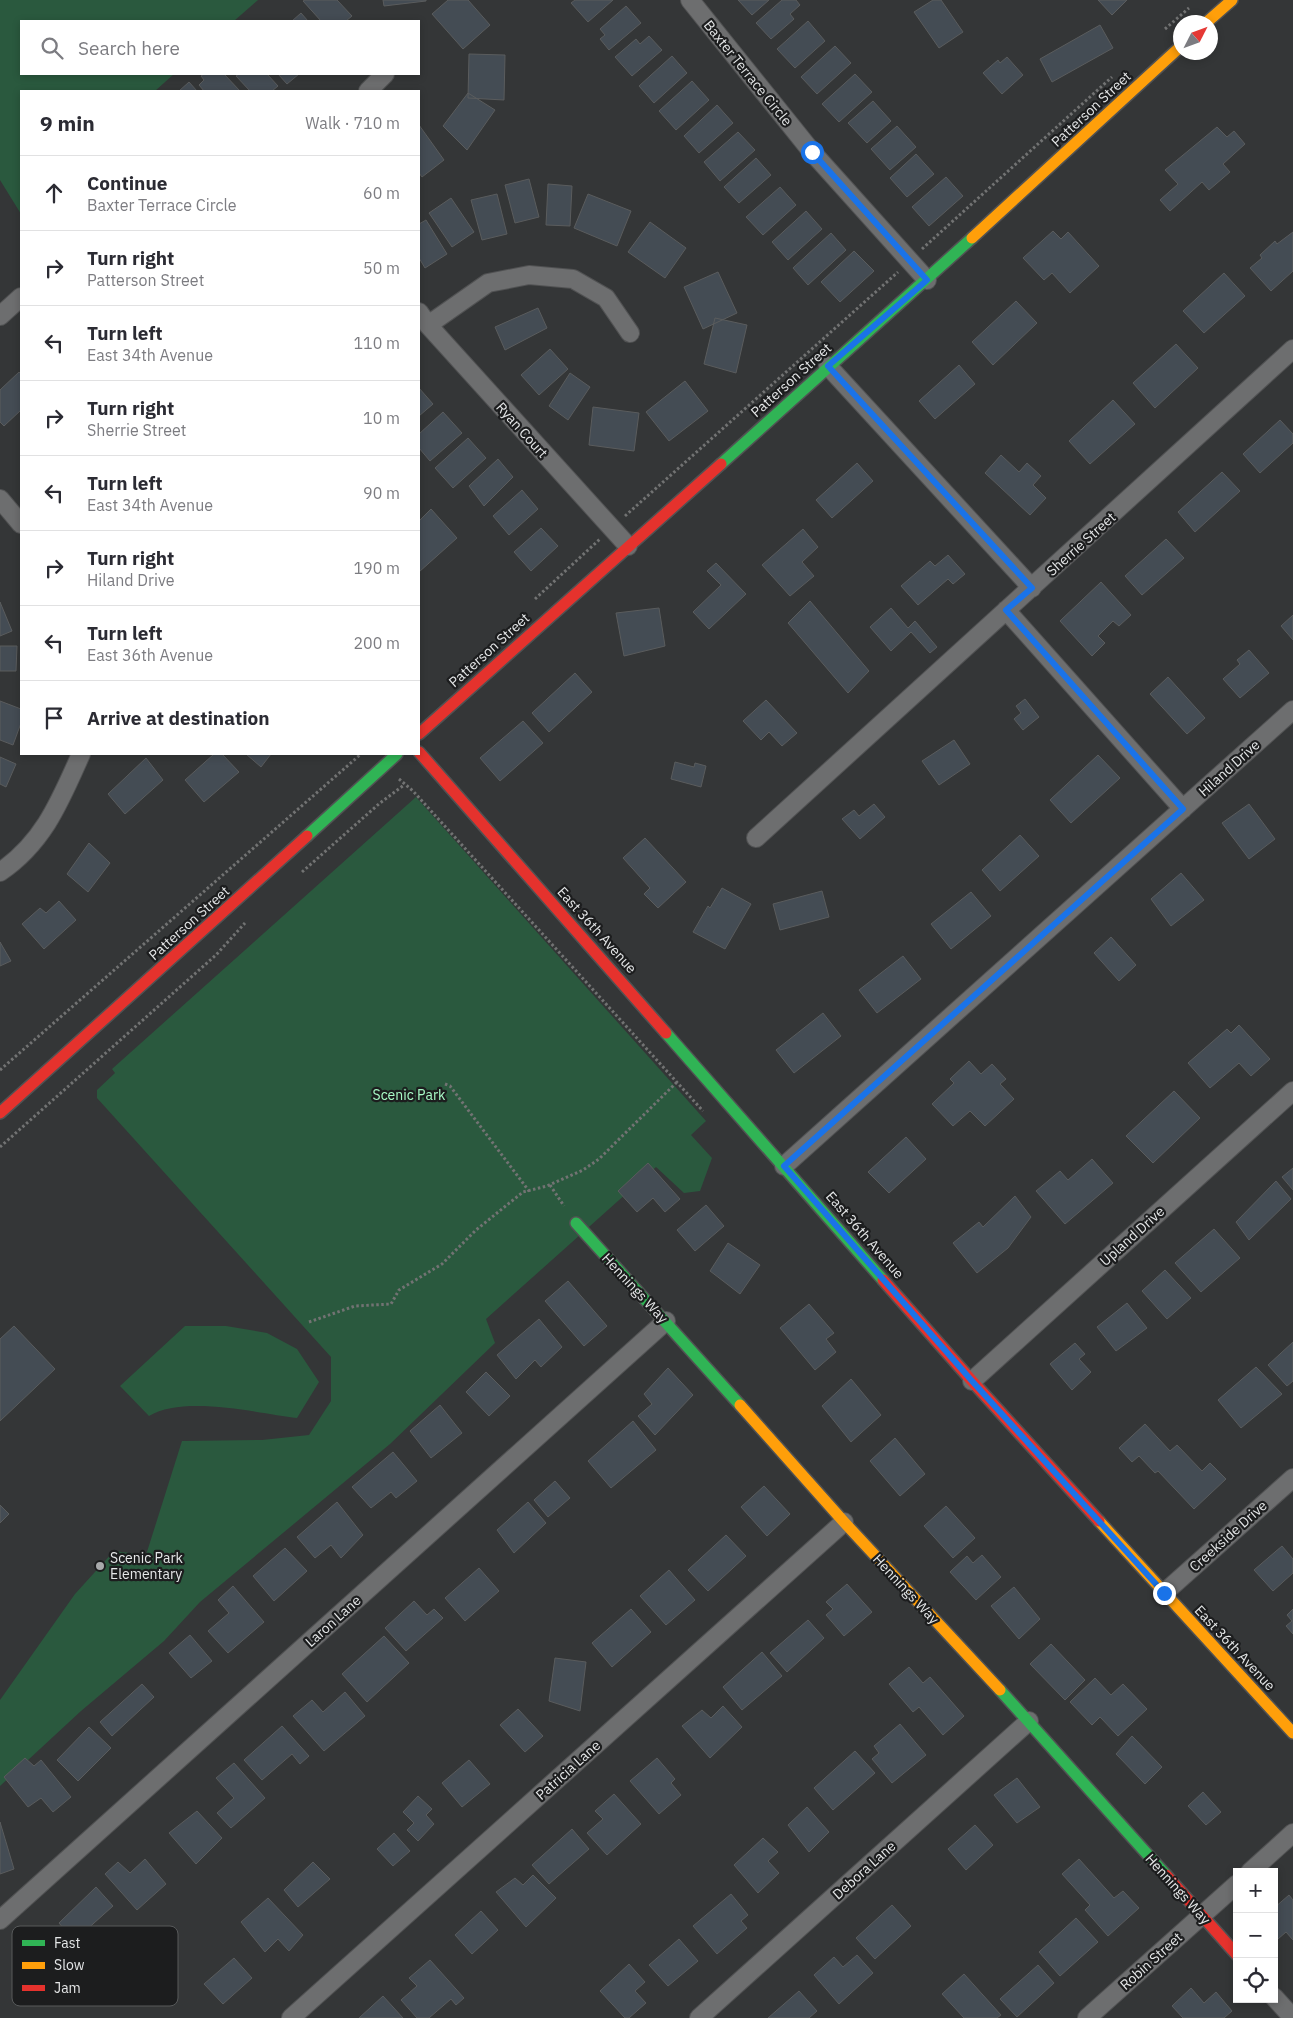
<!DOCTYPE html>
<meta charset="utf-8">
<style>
body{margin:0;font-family:"IBM Plex Sans",sans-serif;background:#f7f7f7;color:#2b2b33}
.controls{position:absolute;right:15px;bottom:15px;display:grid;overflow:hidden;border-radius:0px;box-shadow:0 2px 8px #0003}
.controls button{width:45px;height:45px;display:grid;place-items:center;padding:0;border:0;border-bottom:1px solid #e1e1e2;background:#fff;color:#2b2b33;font:25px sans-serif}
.compass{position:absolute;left:1173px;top:15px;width:45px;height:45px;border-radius:50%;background:#fff;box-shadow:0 2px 8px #0003;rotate:48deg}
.stop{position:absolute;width:15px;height:15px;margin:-11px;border:4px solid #1a73e8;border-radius:50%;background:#fff}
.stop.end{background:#1a73e8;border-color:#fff;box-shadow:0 1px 5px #0008}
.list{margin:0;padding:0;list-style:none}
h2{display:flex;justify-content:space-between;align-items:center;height:65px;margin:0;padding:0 20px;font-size:21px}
h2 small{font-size:16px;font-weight:400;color:#7c7c81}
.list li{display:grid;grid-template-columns:32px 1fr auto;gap:15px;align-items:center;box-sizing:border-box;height:75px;padding:0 20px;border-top:1px solid #e1e1e2}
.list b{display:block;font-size:19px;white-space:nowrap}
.list p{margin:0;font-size:16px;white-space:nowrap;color:#7c7c81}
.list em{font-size:16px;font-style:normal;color:#7c7c81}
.icon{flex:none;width:28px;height:28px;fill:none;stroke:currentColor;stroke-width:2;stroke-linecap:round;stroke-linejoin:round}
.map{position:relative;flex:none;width:1293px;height:2018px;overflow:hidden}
.search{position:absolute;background:#fff;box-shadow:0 2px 8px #0003;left:20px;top:20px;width:400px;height:55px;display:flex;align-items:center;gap:12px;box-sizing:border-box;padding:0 18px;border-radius:0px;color:#7c7c81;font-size:19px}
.panel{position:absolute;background:#fff;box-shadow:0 2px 8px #0003;left:20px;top:90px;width:400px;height:665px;border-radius:0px}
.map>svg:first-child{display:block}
</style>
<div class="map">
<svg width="1293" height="2018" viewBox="0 0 1293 2018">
<rect width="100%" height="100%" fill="#343637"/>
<!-- green -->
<path fill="#2a593e" d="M0,0H258L234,21H21V74H174L155,91H21V214L0,180Z
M416,797L706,1121L691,1135L712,1158L700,1191L684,1193L656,1167L486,1319L495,1343L390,1444L200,1602L164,1641L81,1711L0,1786V1700L75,1594L114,1551L146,1555L182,1441L262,1440L309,1435L331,1401V1357L97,1098V1090L115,1073L112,1069Z
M185,1326H226L267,1333L297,1349L319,1382L297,1418C257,1413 184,1395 149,1416L120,1386Z"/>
<!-- building -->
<path fill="#444c54" stroke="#5a5c5d" d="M305,0H337L352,16L346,21H321L303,1Z
M383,0H426V1L384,6Z
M448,0H468L490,25L463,49L432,14Z
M575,0H613L588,22L571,3Z
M738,0H769L752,15Z
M782,0H796L800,5L790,14L794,19L771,39L756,23Z
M933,0H941L963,32L939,48L914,12Z
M1098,0H1127L1112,15Z
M626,6L641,23L609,50L600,39L605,35L600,29Z
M301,13L308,21H292Z
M808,21L825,41L795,68L777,49Z
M1100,25L1113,48L1052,82L1040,59Z
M649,36L662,50L632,76L615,57L636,39L640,44Z
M835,46L851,63L817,94L801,77Z
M469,54L505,55L504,100L468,98Z
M672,56L687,73L654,103L639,86Z
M1007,57L1023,75L1002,94L983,73L998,60L1000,63Z
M204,74H224L240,91H204L199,85L204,80L201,76Z
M239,74H267L278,86L272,91H250L236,76Z
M278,74H299L287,84Z
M855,74L872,92L839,122L822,104Z
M692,81L709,100L676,130L659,111Z
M189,82L197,91H179Z
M468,93L495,110L467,150L443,126Z
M873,101L891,121L867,143L848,123Z
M717,105L733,123L699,153L684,136Z
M419,125L444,160L422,177L419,173Z
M897,126L916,147L890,170L871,149Z
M1217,127L1227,137L1234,131L1245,144L1223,164L1230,172L1209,190L1202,182L1170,211L1160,200L1178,184L1165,170Z
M738,132L755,150L720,181L704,162Z
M916,154L934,174L907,197L890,178Z
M756,158L771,175L739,203L724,187Z
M946,177L963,196L929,226L912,207Z
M529,179L539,217L515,223L505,185Z
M548,184L572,186L570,226L546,225Z
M780,187L796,205L763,235L746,217Z
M497,194L507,234L482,240L471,200Z
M588,194L631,211L617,246L574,228Z
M451,198L474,232L452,247L429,213Z
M806,211L822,229L788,260L772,242Z
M426,220L447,254L425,268L419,258V224Z
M650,222L686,248L665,278L628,252Z
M1053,231L1061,239L1068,232L1099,266L1070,293L1052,273L1044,280L1023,258Z
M1293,232V271L1271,291L1250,268L1262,258L1260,255L1275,241L1277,244Z
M831,233L846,250L808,285L793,268Z
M854,251L874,271L840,302L821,282Z
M718,272L737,313L703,329L684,287Z
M1224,273L1245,296L1204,333L1183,311Z
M1016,301L1037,323L993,365L972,342Z
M538,308L547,328L505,350L495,327Z
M715,318L747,325L736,373L704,364Z
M1176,344L1198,368L1155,408L1133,383Z
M550,349L568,369L539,395L521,375Z
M959,365L975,384L935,419L919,401Z
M19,372L21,374V410L4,426L0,422V390Z
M570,373L590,387L568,420L549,406Z
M685,381L708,411L669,441L646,412Z
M419,388L433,404L419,416Z
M1113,400L1135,424L1090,464L1069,441Z
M593,407L639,413L634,451L589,445Z
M443,412L462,433L430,461L419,448V434Z
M1280,420L1293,434V443L1260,473L1243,454Z
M468,438L486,458L453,488L435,468Z
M1001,455L1019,472L1027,463L1041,476L1033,485L1046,498L1030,515L985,473Z
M498,459L513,477L484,506L469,486Z
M857,463L873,481L832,518L816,500Z
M1222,472L1240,491L1195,532L1178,512Z
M522,490L538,509L509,535L493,516Z
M431,509L457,538L419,572V521Z
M541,528L558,546L531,571L514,552Z
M803,529L818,547L802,562L814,576L790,596L762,565Z
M1166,539L1184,558L1142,595L1125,576Z
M948,555L965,574L953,584L948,579L918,605L901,586L930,561L935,566Z
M716,563L746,594L709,629L693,612L721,585L707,571Z
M1101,582L1131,615L1119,626L1113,621L1098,636L1105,643L1092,656L1060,621Z
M810,601L869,671L848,693L788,623Z
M0,602L12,631L0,636Z
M659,608L665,646L624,656L616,613Z
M891,608L908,628L915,621L937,647L930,653L911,632L891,651L870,627Z
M1293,615V640L1281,626Z
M0,646H17L16,671H0Z
M1249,650L1269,673L1240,698L1223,679L1240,664L1237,660Z
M575,673L592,692L549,732L532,713Z
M1168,677L1205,718L1187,734L1150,694Z
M1025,699L1039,717L1023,730L1014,719L1021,713L1016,706Z
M766,700L797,733L782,746L769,732L761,740L743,721Z
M0,701L21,709V723L13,745L0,740Z
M523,721L543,743L500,781L480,758Z
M954,740L970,764L939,785L922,761Z
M214,754H222L239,772L204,802L185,780Z
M246,754H271L261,767Z
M1098,755L1120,778L1071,823L1050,800Z
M0,757L16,764L6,787L0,784Z
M146,758L163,780L125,814L108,794Z
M675,762L694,767L695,763L706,766L701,787L671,779Z
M874,804L885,817L860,839L842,819L854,810L859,816Z
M1249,804L1275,839L1249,859L1222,823Z
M1020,835L1039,856L1000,891L982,870Z
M645,838L686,882L658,908L644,894L650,888L623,858Z
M89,843L110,863L88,892L67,874Z
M1181,873L1204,900L1171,926L1151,899Z
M722,888L751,904L725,949L693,932L708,906L710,908Z
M822,891L829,917L780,930L773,904Z
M971,892L991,916L951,949L931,924Z
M59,901L76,920L44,949L22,924L40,908L46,913Z
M1111,937L1136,965L1119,981L1094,953Z
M0,942L11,961L0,966Z
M903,956L921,979L877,1013L859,990Z
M823,1013L841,1036L794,1073L776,1050Z
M1239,1025L1270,1059L1251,1076L1239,1063L1210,1088L1188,1063L1227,1029L1231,1033Z
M969,1061L981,1074L992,1064L1006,1079L1000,1084L1014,1099L985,1126L970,1111L953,1126L932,1104L954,1083L950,1079Z
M1174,1091L1200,1118L1153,1163L1126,1136Z
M906,1137L926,1159L889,1193L868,1172Z
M1092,1159L1113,1183L1065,1224L1036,1191L1060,1171L1068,1180Z
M648,1163L680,1199L665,1212L653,1198L637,1212L618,1191Z
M1293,1168V1190L1282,1177Z
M1276,1181L1291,1199L1249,1240L1236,1222Z
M1015,1196L1031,1217L1008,1248L977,1273L953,1243L979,1222L983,1227Z
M706,1205L724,1226L695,1251L677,1230Z
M1214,1229L1240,1258L1201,1292L1175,1263Z
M728,1243L760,1265L740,1294L710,1271Z
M1165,1270L1191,1298L1167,1319L1142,1291Z
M568,1281L607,1326L584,1346L545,1301Z
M1127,1303L1147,1328L1116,1351L1097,1327Z
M809,1304L834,1333L826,1339L836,1352L815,1370L780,1328Z
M539,1319L562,1347L541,1367L535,1360L516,1379L497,1355Z
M14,1326L55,1369L0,1421V1339Z
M1293,1342V1381L1287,1386L1268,1365Z
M1075,1343L1085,1354L1079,1359L1091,1372L1072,1390L1050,1364Z
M1256,1367L1282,1394L1241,1428L1218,1400Z
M668,1368L693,1395L655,1435L638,1416L652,1404L644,1394Z
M486,1372L510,1396L489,1416L466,1392Z
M851,1379L881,1415L851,1442L822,1406Z
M440,1405L462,1433L431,1458L410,1431Z
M633,1421L656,1450L611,1488L588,1461Z
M1145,1424L1170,1451L1177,1445L1202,1471L1210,1463L1226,1479L1194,1509L1158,1471L1155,1473L1139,1456L1132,1462L1119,1448Z
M895,1438L925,1474L900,1496L870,1461Z
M393,1452L417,1481L396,1498L391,1492L371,1508L352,1487Z
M555,1481L570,1498L548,1517L534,1500Z
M764,1486L790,1514L767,1536L741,1507Z
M337,1502L363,1535L341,1558L331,1545L315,1558L297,1537Z
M528,1502L546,1523L514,1553L497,1530Z
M0,1505L9,1514L0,1523Z
M946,1506L975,1538L953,1558L924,1526Z
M726,1535L746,1556L708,1591L688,1570Z
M1282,1546L1293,1559V1573L1273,1591L1254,1570Z
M285,1548L307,1571L274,1601L253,1576Z
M982,1555L1001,1577L976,1600L950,1572L967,1556L973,1563Z
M479,1568L499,1591L465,1621L445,1598Z
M669,1570L695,1600L666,1625L640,1596Z
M847,1584L872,1612L844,1636L826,1615L833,1609L826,1602Z
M233,1586L264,1622L228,1653L208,1631L229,1613L218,1600Z
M1014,1587L1040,1619L1019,1639L991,1606Z
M414,1601L427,1615L434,1609L443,1618L406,1651L385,1628Z
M631,1609L651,1632L612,1667L592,1643Z
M1293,1609V1634L1286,1626L1292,1621L1287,1615Z
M808,1620L824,1638L787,1672L770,1653Z
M190,1635L212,1661L191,1678L169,1653Z
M384,1636L409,1663L367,1702L342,1674Z
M1051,1644L1085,1680L1065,1700L1030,1664Z
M762,1652L782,1676L742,1710L723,1687Z
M555,1658L586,1662L580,1711L549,1701Z
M909,1667L923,1683L930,1677L964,1716L943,1735L919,1707L913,1712L889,1684Z
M1095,1678L1111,1695L1123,1684L1147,1709L1118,1736L1100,1717L1092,1725L1070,1702Z
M142,1684L154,1697L112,1736L100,1722Z
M345,1692L365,1716L324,1751L293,1716L312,1700L323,1712Z
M723,1706L742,1727L710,1758L682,1726L702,1710L711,1718Z
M518,1709L543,1736L525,1752L500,1725Z
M900,1724L926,1755L892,1783L872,1759L879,1753L874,1746Z
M282,1726L309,1756L300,1764L292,1754L262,1780L244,1760Z
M89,1727L111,1748L78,1781L57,1760Z
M1132,1736L1162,1767L1145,1784L1116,1754Z
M855,1751L875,1773L833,1810L814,1788Z
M25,1758L34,1766L41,1760L71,1797L53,1812L41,1798L28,1807L4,1777Z
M657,1758L675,1779L671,1783L681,1795L659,1814L630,1781Z
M469,1760L490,1784L462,1807L442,1783Z
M234,1763L265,1798L231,1828L217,1813L234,1798L216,1778Z
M1017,1778L1040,1807L1017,1823L994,1795Z
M1203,1792L1221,1812L1206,1825L1188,1806Z
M614,1794L641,1824L607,1855L587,1833L603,1819L595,1811Z
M418,1796L432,1809L426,1815L434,1824L418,1841L407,1830L414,1823L403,1812Z
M807,1807L829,1832L809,1852L788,1825Z
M197,1811L222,1838L196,1864L169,1833Z
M0,1822L14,1869L0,1874Z
M975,1825L993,1845L966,1870L948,1849Z
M572,1829L589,1849L549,1884L532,1865Z
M394,1833L410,1851L393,1866L377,1849Z
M763,1838L778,1852L768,1861L779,1873L758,1893L734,1865Z
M145,1859L166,1884L137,1910L105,1874L118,1862L130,1873Z
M1079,1859L1114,1898L1123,1891L1139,1908L1108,1936L1085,1910L1090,1905L1062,1874Z
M313,1862L330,1879L298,1907L284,1890Z
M533,1875L556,1898L526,1927L496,1892L515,1878L523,1885Z
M96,1887L113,1906L74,1941L59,1923Z
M731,1894L748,1915L741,1921L747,1928L717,1954L693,1926Z
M1289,1895L1293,1900V1940L1286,1932L1278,1939L1274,1934V1908Z
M268,1898L303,1935L289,1951L278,1939L265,1952L241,1922Z
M892,1905L911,1926L875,1959L856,1938Z
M481,1911L498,1930L472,1954L455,1935Z
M1076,1918L1098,1942L1060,1976L1039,1952Z
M679,1939L698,1961L668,1986L649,1965Z
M857,1955L873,1973L839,2004L814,1975L834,1957L843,1967Z
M234,1958L252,1978L223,2004L204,1984Z
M430,1960L464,1998L456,2005L451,1999L429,2018H417L401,2000L417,1986L409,1978Z
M629,1964L645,1982L635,1991L646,2003L629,2018H625L600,1991Z
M1038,1965L1054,1983L1017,2017L1000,1999Z
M964,1974L1001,2015L997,2018H964L942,1994Z
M1191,1988L1204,2003L1216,1992L1232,2011L1224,2018H1183L1172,2006Z
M799,1991L817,2011L809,2018H768Z
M383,1996L403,2018H359Z"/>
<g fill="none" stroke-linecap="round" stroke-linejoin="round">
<!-- street casing -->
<g stroke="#515253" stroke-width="20">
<path id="street" d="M690,0L812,152L927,280
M368,91L385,74
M419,312L428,325L628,546
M0,316L21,297
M428,325L488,283L529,275L573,279L606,298L630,333
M828,366L1032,588
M0,499L21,524
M1006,610L1183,809
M756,838L1293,349
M0,872C44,842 60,801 81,754
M784,1166L1293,710
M972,1381L1293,1091
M1164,1593L1293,1478
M1250,1872L1293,1833
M0,1920L666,1321
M1274,1997L1293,2018
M291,2018L844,1522
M699,2018L1029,1721
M1087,2018L1237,1884"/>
</g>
<!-- fast casing -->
<g stroke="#515253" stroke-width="14">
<path id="fast" d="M721,464L972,238
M307,836L397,754
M666,1033L883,1280
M576,1223L740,1405
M1000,1690L1166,1875"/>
</g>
<!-- slow casing -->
<g stroke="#515253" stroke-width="14">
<path id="slow" d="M1207,22L1232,0
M972,238L1180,47
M740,1405L844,1522L1000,1690
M1099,1521L1293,1733"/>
</g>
<!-- jam casing -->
<g stroke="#515253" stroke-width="14">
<path id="jam" d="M419,734L721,464
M419,752L666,1033
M0,1113L307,836
M883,1280L972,1381L1099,1521
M1166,1875L1237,1955"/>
</g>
<!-- path -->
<path stroke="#727373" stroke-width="3" stroke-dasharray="2.5 2.5" stroke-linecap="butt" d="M1165,29L1189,8
M922,249L1112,77
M625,516L898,272
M535,599L600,539
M399,779L413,791L703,1111
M302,872L380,803L404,785
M0,1070L361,754
M445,1084L450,1086L529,1191
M0,1147L216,955L245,923
M550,1185L564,1206
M309,1322L355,1306L391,1304L399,1290L442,1264L476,1230L523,1192L547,1186L583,1170L599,1159L677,1082"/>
<!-- street -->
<use href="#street" stroke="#6d6e6f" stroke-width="18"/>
<!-- fast -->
<use href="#fast" stroke="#30b455" stroke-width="11"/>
<!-- slow -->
<use href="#slow" stroke="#ff9f0a" stroke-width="11"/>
<!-- jam -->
<use href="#jam" stroke="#e5322d" stroke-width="11"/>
</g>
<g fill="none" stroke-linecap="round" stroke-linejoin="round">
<!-- route -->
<path stroke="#1a73e8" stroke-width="6" d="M812,152L927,280L828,366L1032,588L1006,610L1183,809L784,1166L972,1381L1164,1593"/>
</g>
<!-- markers -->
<circle fill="#a7a9aa" stroke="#1c1d1e" stroke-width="2" cx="100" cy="1566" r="5"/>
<g text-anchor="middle" stroke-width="4.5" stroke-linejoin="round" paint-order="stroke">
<!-- street labels -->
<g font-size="14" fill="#e5e7e8" stroke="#1c1d1e">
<text transform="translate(748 73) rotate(51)" y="5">Baxter Terrace Circle</text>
<text transform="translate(1091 109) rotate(-43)" y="5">Patterson Street</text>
<text transform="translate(791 380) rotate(-42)" y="5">Patterson Street</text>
<text transform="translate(522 430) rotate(48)" y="5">Ryan Court</text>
<text transform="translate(1081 544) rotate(-42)" y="5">Sherrie Street</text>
<text transform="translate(489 650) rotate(-42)" y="5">Patterson Street</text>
<text transform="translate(1229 768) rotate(-42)" y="5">Hiland Drive</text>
<text transform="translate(189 923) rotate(-42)" y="5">Patterson Street</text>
<text transform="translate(597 930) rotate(48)" y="5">East 36th Avenue</text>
<text transform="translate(865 1235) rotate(49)" y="5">East 36th Avenue</text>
<text transform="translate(1132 1236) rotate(-42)" y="5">Upland Drive</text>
<text transform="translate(635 1288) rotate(47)" y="5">Hennings Way</text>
<text transform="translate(1228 1536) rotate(-42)" y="5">Creekside Drive</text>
<text transform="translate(906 1589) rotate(47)" y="5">Hennings Way</text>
<text transform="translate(333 1621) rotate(-42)" y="5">Laron Lane</text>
<text transform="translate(1235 1648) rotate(47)" y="5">East 36th Avenue</text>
<text transform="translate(568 1770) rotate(-42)" y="5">Patricia Lane</text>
<text transform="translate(864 1870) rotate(-42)" y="5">Debora Lane</text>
<text transform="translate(1178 1889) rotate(48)" y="5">Hennings Way</text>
<text transform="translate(1151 1961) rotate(-42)" y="5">Robin Street</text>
</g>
<!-- park labels -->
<g font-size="14" fill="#a8fac6" stroke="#1c1d1e">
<text x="409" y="1100">Scenic Park</text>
</g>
<!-- poi labels -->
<g font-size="14" fill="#e5e7e8" stroke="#1c1d1e" text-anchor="start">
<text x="110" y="1563">Scenic Park<tspan x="110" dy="16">Elementary</tspan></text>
</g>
</g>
<!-- legend -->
<rect x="12" y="1926" width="166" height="80" rx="8" fill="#1c1d1e" stroke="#585a5b" stroke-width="1"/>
<rect x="22" y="1940" width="23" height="6" fill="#30b455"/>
<rect x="22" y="1962" width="23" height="7" fill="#ff9f0a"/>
<rect x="22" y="1985" width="23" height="6" fill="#e5322d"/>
<g font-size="14" fill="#e5e7e8">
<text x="54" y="1948">Fast</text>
<text x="54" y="1970">Slow</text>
<text x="54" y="1993">Jam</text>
</g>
</svg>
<div class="controls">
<button>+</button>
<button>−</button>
<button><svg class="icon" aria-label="locate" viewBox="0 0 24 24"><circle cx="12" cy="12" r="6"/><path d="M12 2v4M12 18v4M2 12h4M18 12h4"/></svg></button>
</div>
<svg class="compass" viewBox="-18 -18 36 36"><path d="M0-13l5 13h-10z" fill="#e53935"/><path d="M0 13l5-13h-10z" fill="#7c7c81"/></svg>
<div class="stop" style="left:812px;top:152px"></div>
<div class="stop end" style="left:1164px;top:1593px"></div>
<div class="search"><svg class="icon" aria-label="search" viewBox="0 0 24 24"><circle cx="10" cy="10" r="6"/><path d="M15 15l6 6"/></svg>Search here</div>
<section class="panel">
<h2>9 min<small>Walk · 710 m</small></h2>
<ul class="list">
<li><svg class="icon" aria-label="ahead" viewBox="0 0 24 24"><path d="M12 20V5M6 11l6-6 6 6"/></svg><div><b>Continue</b><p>Baxter Terrace Circle</p></div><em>60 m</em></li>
<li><svg class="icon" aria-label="right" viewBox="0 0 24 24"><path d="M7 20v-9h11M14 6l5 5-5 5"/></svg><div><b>Turn right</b><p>Patterson Street</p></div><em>50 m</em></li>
<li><svg class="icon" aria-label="left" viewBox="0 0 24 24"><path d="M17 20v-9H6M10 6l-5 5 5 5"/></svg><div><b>Turn left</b><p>East 34th Avenue</p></div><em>110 m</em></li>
<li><svg class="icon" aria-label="right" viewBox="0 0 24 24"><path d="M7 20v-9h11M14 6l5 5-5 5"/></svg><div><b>Turn right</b><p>Sherrie Street</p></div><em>10 m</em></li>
<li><svg class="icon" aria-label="left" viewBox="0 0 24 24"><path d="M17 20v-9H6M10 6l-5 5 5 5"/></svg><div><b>Turn left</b><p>East 34th Avenue</p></div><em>90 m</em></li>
<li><svg class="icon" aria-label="right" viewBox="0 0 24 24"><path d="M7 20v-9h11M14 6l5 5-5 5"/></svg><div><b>Turn right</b><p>Hiland Drive</p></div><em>190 m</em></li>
<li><svg class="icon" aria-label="left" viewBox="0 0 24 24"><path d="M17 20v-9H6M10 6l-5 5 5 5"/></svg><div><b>Turn left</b><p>East 36th Avenue</p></div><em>200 m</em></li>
<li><svg class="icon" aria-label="arrive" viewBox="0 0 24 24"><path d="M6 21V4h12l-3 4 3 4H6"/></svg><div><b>Arrive at destination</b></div></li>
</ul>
</section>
</div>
